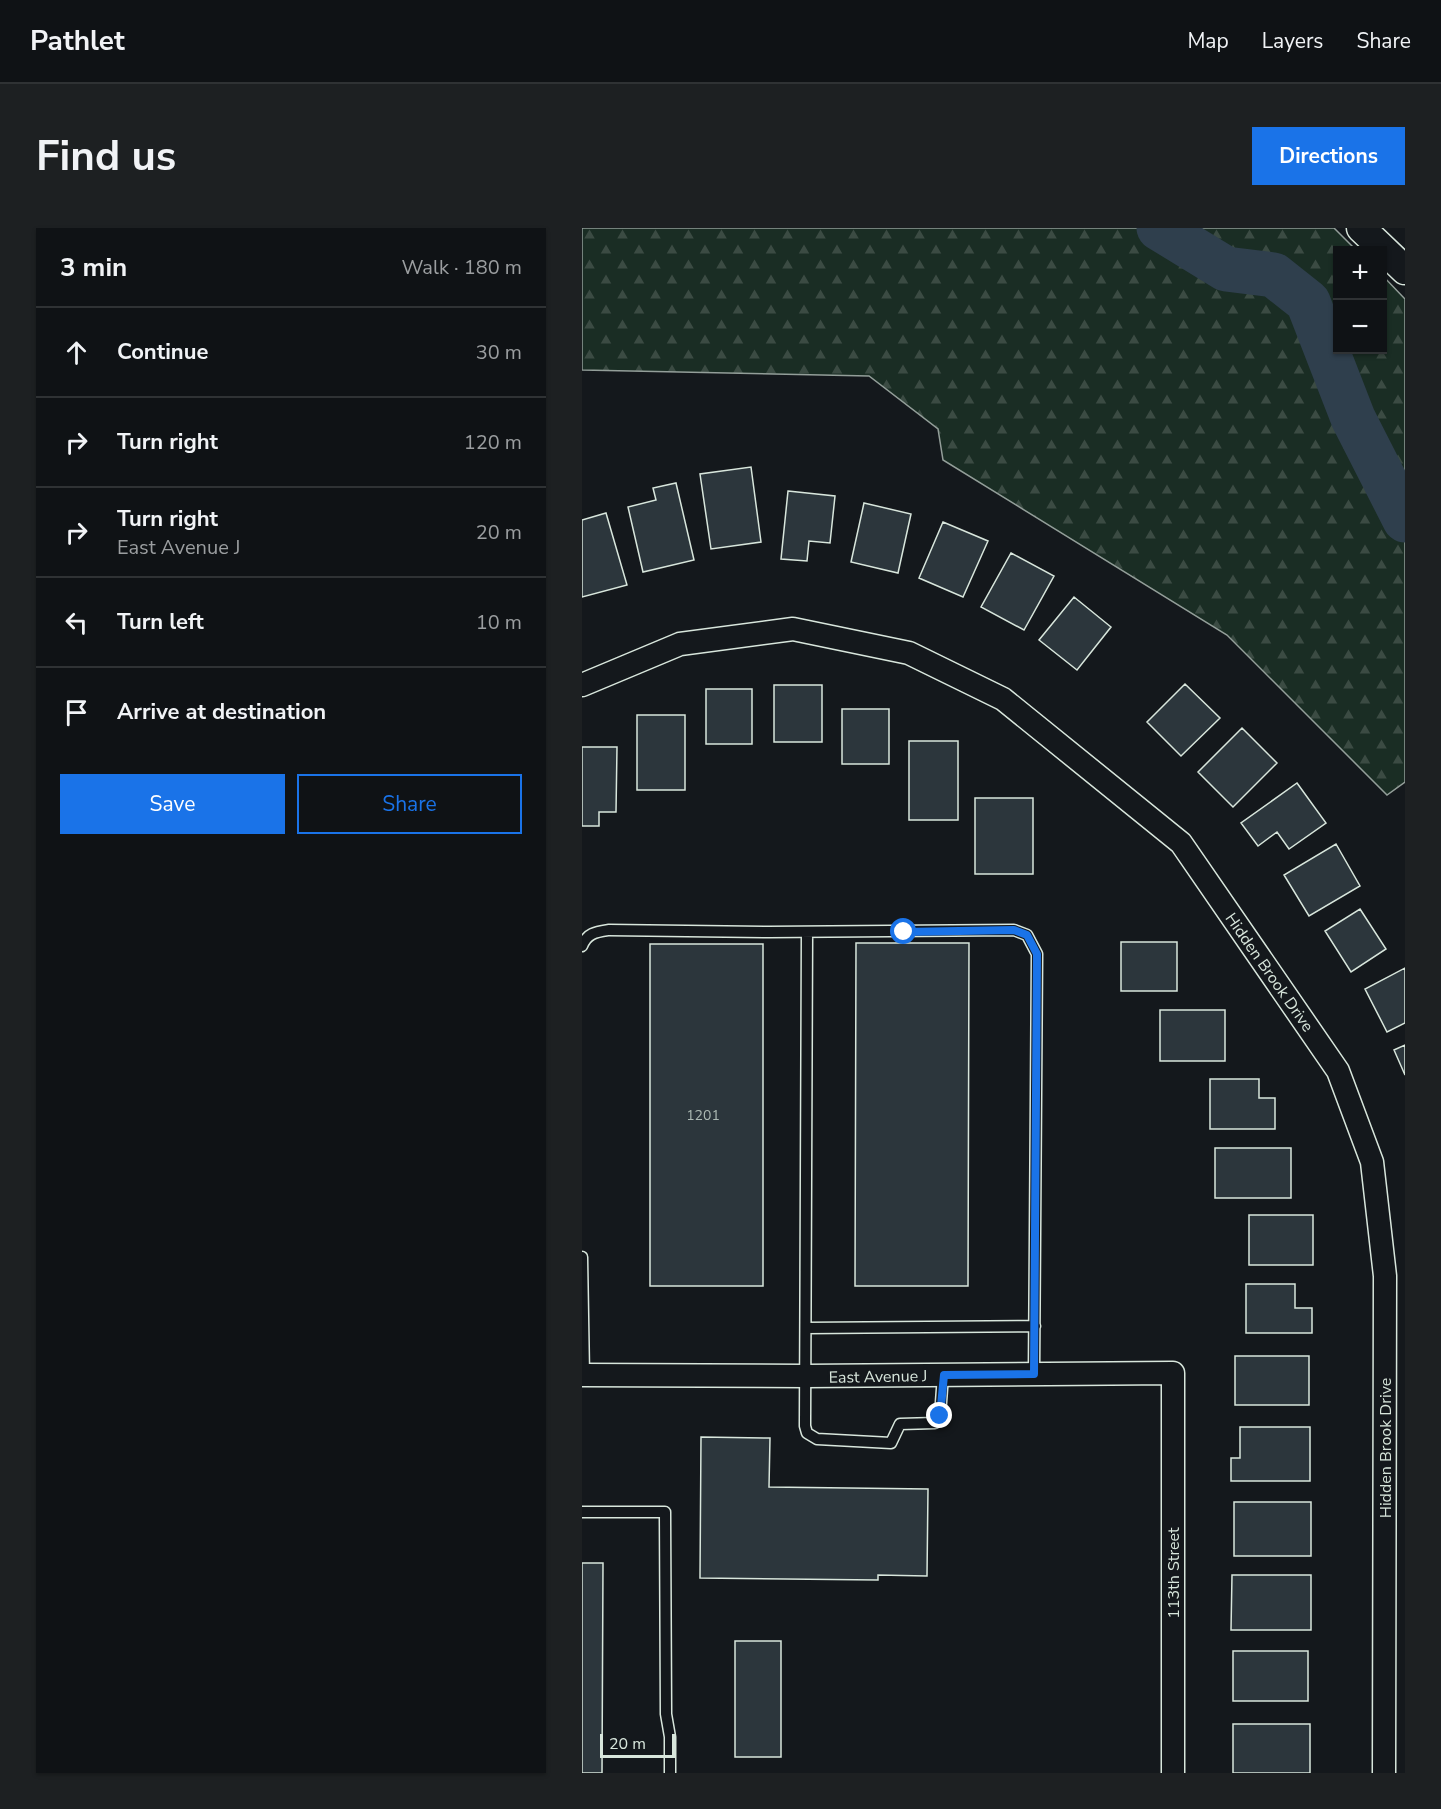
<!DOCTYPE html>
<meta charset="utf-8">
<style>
body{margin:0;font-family:"Nunito Sans",sans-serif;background:#1d2022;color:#f1f3f6}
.controls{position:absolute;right:18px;top:18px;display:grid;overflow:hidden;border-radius:0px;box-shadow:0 2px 4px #0004}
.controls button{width:54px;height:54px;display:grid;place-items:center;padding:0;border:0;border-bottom:2px solid #2f3234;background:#0f1215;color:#f1f3f6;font:30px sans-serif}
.scale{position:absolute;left:18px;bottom:15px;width:75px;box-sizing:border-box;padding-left:6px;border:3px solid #d8e6dc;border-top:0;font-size:16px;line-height:21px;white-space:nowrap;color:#d8e6dc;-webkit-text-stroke:4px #14181c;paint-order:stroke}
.stop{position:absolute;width:18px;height:18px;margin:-14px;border:4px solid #1a73e8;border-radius:50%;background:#fff}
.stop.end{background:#1a73e8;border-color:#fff;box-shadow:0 2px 6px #0008}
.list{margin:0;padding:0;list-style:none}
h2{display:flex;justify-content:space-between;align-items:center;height:78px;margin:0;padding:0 24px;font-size:26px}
h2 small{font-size:20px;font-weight:400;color:#9b9ea0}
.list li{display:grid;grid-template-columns:39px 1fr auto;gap:18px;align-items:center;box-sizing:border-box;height:90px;padding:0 24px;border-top:2px solid #2f3234}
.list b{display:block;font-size:22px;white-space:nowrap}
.list p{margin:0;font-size:20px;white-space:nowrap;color:#9b9ea0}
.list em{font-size:20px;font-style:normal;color:#9b9ea0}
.actions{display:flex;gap:12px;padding:18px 24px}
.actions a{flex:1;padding:14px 0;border:2px solid #1a73e8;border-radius:0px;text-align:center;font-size:21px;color:#1a73e8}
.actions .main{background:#1a73e8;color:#fff}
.icon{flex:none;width:33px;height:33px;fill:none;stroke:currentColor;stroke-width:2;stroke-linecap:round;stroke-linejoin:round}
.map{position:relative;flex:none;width:823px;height:1545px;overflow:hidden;border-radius:0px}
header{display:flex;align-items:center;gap:36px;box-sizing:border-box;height:84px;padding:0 30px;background:#0f1215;border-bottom:2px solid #2f3234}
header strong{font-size:28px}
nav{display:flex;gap:33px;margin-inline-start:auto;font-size:21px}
.intro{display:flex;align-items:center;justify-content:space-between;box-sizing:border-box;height:144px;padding:0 36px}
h1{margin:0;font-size:42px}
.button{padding:15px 27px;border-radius:0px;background:#1a73e8;color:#fff;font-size:21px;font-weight:700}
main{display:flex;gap:36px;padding:0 36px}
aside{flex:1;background:#0f1215;border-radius:0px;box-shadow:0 2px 4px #0004}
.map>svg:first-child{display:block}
</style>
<header>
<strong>Pathlet</strong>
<nav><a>Map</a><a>Layers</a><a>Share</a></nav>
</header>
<div class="intro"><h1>Find us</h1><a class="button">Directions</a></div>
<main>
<aside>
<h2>3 min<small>Walk · 180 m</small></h2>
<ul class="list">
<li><svg class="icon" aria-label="ahead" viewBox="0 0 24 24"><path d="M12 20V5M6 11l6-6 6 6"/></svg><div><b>Continue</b></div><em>30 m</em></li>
<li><svg class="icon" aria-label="right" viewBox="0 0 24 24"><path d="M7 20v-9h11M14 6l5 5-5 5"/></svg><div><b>Turn right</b></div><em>120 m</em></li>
<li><svg class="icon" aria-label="right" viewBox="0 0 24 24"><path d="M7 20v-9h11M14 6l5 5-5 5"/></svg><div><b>Turn right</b><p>East Avenue J</p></div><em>20 m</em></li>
<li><svg class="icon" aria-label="left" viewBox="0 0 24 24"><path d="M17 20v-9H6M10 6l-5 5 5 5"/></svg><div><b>Turn left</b></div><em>10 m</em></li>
<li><svg class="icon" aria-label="arrive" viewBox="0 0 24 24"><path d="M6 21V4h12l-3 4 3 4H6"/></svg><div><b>Arrive at destination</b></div></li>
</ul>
<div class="actions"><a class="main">Save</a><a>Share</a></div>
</aside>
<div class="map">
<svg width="823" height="1545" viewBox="0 0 823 1545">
<defs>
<pattern id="forest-firs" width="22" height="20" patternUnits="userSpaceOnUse" patternTransform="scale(1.5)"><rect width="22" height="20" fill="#1a2d24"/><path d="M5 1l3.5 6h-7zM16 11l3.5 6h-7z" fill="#3b4b43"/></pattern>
</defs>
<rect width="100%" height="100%" fill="#14181c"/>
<!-- forest -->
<path fill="url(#forest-firs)" stroke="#939e99" stroke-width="1.5" d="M0,0H752L774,22H756V122H800L801,48L823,71V554L805,567L645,407L361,232L356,201L287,148L0,142Z"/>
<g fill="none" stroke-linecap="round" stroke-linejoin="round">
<!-- river -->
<path stroke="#2f3f4d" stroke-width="45" d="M577,0L644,41L692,47L726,74L771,190L823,292"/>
</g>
<!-- building -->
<path fill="#2c363c" stroke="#d8e6dc" stroke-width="1.5" d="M169,239L179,314L129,321L118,246Z
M94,255L112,332L61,344L46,279L74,272L71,260Z
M206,263L253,268L248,315L227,313L225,333L199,331Z
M282,275L329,286L316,345L269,334Z
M24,285L45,357L0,369V292Z
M361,294L406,313L381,369L337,350Z
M429,325L472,348L442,402L399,379Z
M492,369L529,399L495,442L457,412Z
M603,456L638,490L599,528L565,494Z
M192,457H240V514H192Z
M124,461H170V516H124Z
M260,481H307V536H260Z
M55,487H103V562H55Z
M660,500L695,535L651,579L616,544Z
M327,513H376V592H327Z
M0,519H35L34,584H17V598H0Z
M715,555L744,595L707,621L695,604L676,618L659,595Z
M393,570H451V646H393Z
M754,616L778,658L727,688L702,647Z
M778,681L804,721L769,744L743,703Z
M539,714H595V763H539Z
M274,715H387L386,1058H273Z
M68,716H181V1058H68Z
M823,740V795L805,804L783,761Z
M578,782H643V833H578Z
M823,817V847L812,822Z
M628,851H677V870H693V901H628Z
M633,920H709V970H633Z
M667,987H731V1037H667Z
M664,1056H713V1080H730V1105H664Z
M653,1128H727V1177H653Z
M658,1199H728V1253H649V1230H658Z
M119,1209L188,1210L187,1259L346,1261L345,1348L296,1347V1352L118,1350Z
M652,1274H729V1328H652Z
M0,1335H21L20,1545H0Z
M650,1347H729V1402H649Z
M153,1413H199V1529H153Z
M651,1423H726V1473H651Z
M651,1496H728V1545H651Z"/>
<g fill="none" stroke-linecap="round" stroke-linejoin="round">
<!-- service casing -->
<g stroke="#d8e6dc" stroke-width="13">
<path id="service" d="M225,704L223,1198L225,1205L235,1211L309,1215L318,1196L353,1195L358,1188L361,1147
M0,718C5,705 14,704 27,702L187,704L432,702L445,707L455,726L452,1146
M0,1029L2,1147
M224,1100L453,1098
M0,1284H83L84,1486L88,1509V1545"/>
</g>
<!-- minor casing -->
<g stroke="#d8e6dc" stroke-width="25">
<path id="minor" d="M0,457L98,416L211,401L327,425L421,471L599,615L756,843L790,934L803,1048L802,1545
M0,1147L224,1148L591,1145V1545"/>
</g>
<!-- tertiary casing -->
<g stroke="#d8e6dc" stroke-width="31">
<path id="tertiary" d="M779,0L823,42"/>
</g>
<!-- service -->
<use href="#service" stroke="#14181c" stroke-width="10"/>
<!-- minor -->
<use href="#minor" stroke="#14181c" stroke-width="22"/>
<!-- tertiary -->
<use href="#tertiary" stroke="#14181c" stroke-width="28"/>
</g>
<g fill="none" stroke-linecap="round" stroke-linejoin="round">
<!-- route -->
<path stroke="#1a73e8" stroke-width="8" d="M322,704L432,702L445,707L455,726L452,1146L362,1147L358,1188"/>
</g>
<g text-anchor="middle" stroke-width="4.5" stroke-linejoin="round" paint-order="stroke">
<!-- number labels -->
<g font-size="14" fill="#adbab4">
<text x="121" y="892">1201</text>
</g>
<!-- street labels -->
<g font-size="16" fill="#d8e6dc" stroke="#14181c">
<text transform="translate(688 744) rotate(55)" y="6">Hidden Brook Drive</text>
<text transform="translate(296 1148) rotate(-1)" y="6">East Avenue J</text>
<text transform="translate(803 1220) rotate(-90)" y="6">Hidden Brook Drive</text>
<text transform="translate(591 1345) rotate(-90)" y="6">113th Street</text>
</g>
</g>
</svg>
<div class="controls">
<button>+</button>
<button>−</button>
</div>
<div class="scale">20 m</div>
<div class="stop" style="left:322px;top:704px"></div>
<div class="stop end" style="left:358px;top:1188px"></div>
</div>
</main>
